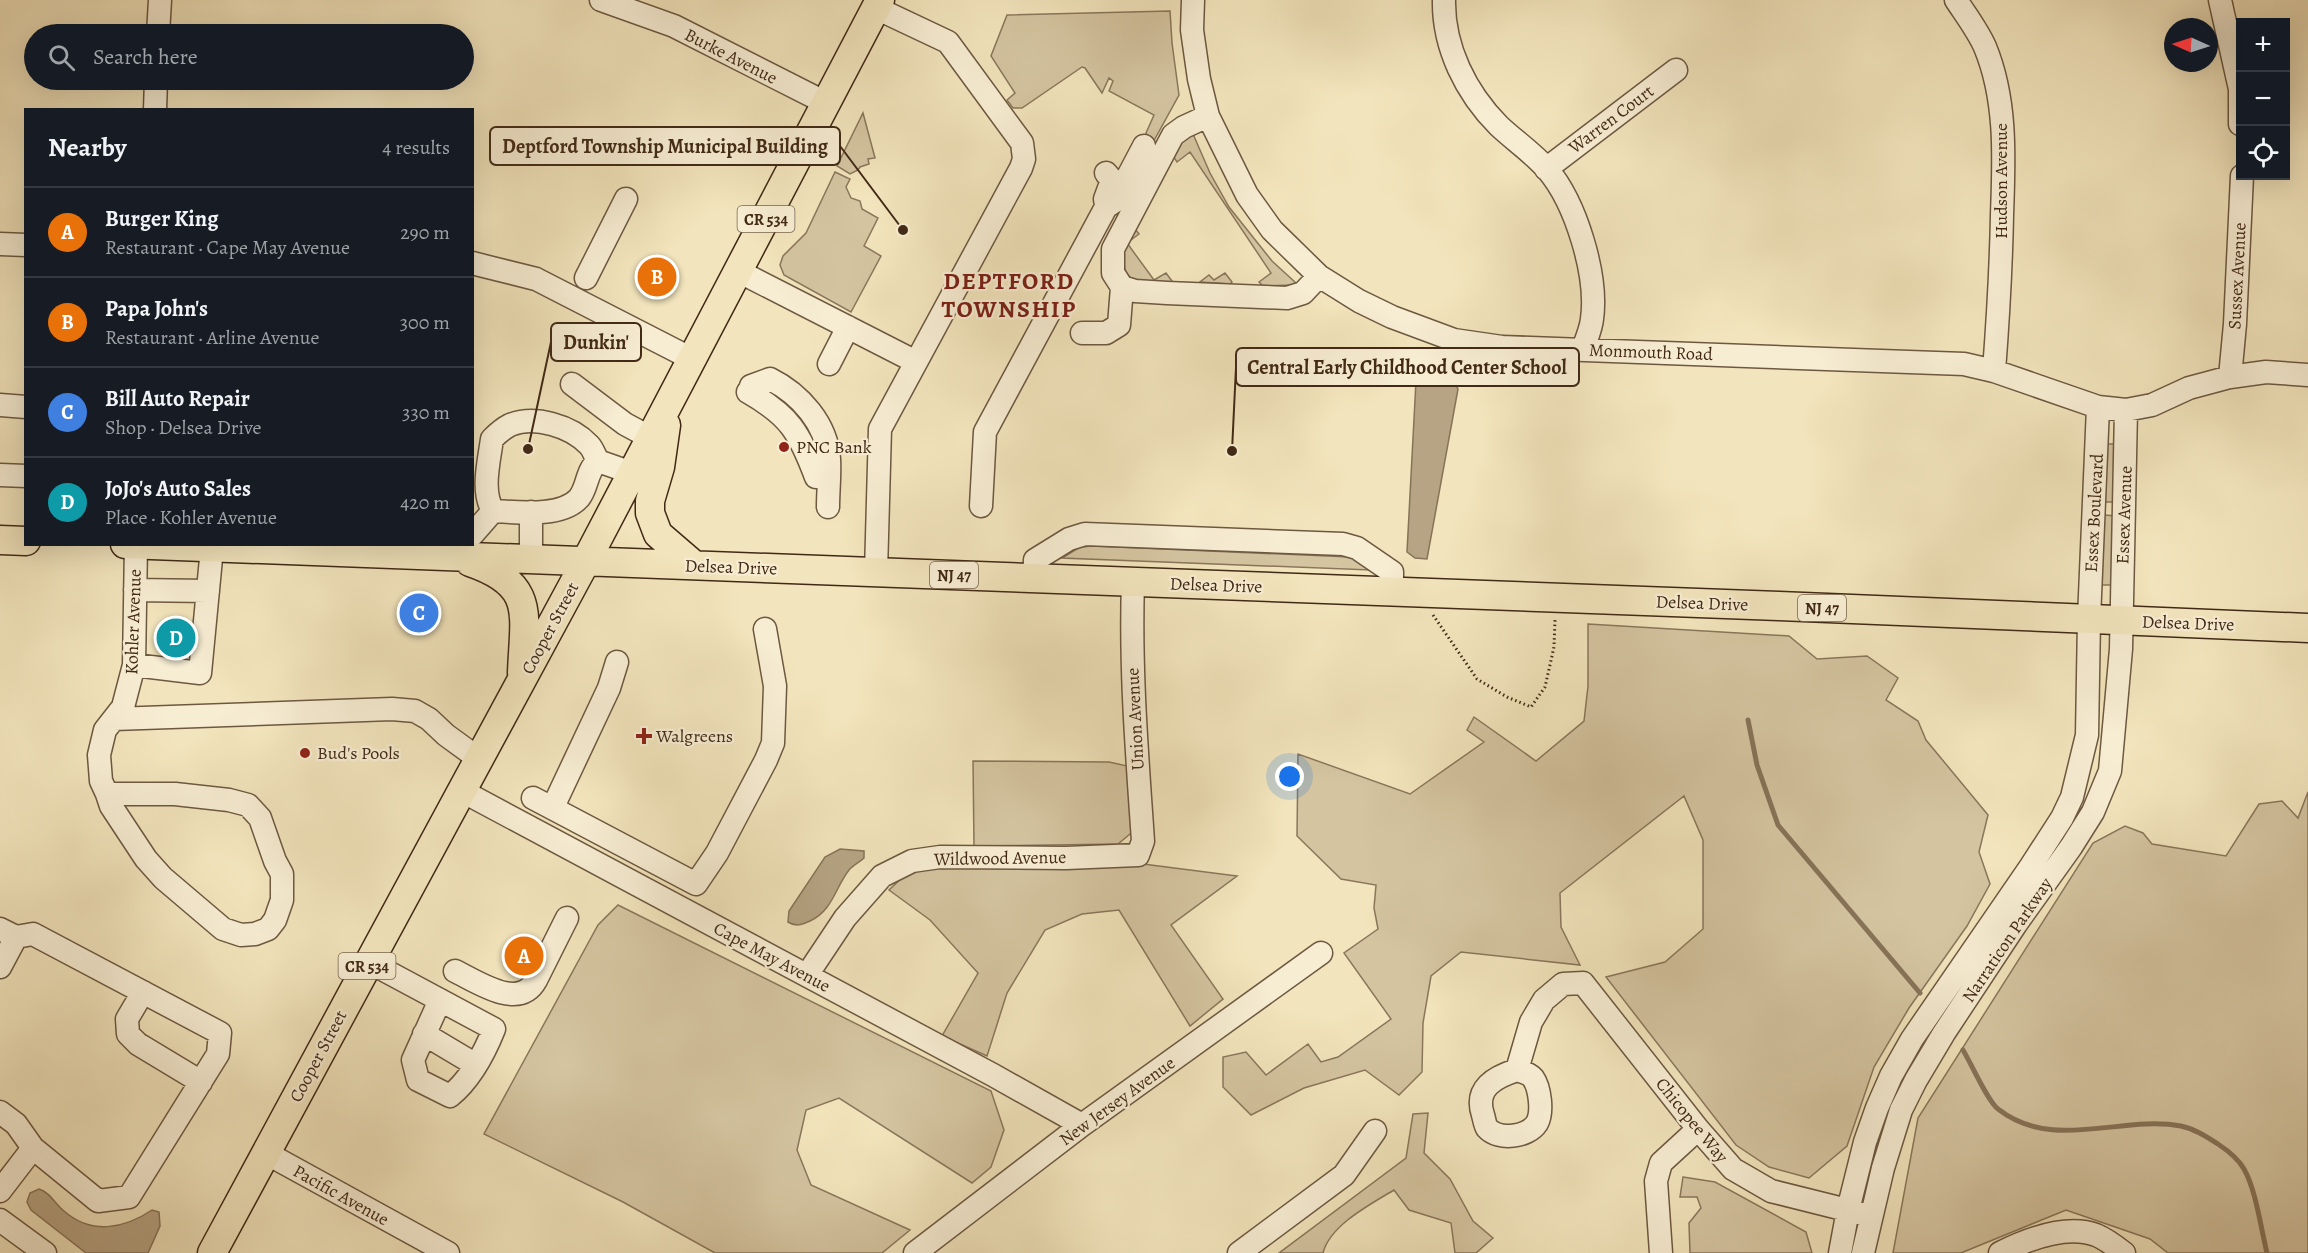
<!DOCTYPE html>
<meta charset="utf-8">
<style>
body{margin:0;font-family:Alegreya,serif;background:#242831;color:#f1f3f6}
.controls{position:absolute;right:18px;top:18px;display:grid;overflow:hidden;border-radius:0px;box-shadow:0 6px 24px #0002}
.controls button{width:54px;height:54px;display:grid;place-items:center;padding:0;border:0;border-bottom:2px solid #363941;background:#171b24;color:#f1f3f6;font:30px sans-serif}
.compass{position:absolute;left:2164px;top:18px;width:54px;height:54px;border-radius:50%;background:#171b24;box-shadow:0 6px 24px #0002;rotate:273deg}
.you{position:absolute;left:1290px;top:777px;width:21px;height:21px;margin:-15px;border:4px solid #fff;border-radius:50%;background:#1a73e8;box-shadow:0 0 0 9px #1a73e833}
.badge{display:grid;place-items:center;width:39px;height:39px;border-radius:50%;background:#c59692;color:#fff;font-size:20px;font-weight:700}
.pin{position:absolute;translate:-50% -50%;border:3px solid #fff;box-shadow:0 2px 6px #0006}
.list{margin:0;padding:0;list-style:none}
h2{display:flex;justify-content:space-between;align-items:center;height:78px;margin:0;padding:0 24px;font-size:26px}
h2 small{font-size:20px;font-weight:400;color:#9ea1a6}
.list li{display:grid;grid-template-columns:39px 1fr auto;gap:18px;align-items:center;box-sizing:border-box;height:90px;padding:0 24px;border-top:2px solid #363941}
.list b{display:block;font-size:22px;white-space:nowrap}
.list p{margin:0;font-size:20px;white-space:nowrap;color:#9ea1a6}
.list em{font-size:20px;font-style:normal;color:#9ea1a6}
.icon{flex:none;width:33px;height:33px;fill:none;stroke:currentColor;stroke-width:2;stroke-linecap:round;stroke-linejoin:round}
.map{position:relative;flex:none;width:2308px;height:1253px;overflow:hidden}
.search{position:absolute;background:#171b24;box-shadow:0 6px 24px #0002;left:24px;top:24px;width:450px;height:66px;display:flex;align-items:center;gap:15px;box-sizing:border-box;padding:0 21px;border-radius:33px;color:#9ea1a6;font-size:22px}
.panel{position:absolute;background:#171b24;box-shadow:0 6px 24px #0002;left:24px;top:108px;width:450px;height:438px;border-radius:0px}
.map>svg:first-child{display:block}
</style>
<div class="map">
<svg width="2308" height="1253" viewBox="0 0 2308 1253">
<rect width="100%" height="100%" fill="#f2e4bc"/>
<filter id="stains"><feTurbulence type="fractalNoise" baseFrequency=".00333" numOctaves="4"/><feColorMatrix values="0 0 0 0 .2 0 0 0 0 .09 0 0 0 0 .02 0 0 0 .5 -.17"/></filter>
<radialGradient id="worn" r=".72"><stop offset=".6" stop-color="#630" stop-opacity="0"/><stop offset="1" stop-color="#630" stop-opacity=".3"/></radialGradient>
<!-- green -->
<path fill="#d4c4a0" stroke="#8a765b" stroke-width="1.5" d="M1170,11L1172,43L1179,95L1151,146L1146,133L1154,115L1109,91L1113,81L1109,78L1102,93L1085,68L1082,67L1022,108H1013L1007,100L1015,93L991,56L1007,15Z
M863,113L875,158L868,159L869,164L860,167L858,170L850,174L837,166Z
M1193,134L1210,173L1229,207L1272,261L1296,283L1294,285L1263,286L1259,282L1271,273L1190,152L1177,162L1173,156L1179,141Z
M835,172L850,179L846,187L851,198L860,201L862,209L878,218L864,246L881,256L851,312L784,275L780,265L783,256L806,233Z
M1133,227L1139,234L1127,243L1154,280L1166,273L1172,281L1170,283C1160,282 1149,284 1140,282C1114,276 1125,242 1133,227Z
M1225,273L1232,282L1230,284L1200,282L1209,275L1214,280Z
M2108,444H2115L2116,502H2105V447Z
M2105,515L2115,516V585H2099L2102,519Z
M1093,546L1350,557L1364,564L1370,570L1062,558L1080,547Z
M1588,624L1789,636L1817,659L1867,656L1898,678L1886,700L1918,721L1926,740L1988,815L1979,852L1990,884L1967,926L1909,1008L1874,1067L1847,1146L1809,1178L1769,1167L1736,1145L1606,977L1665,962L1703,929V840L1684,796L1560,893L1561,927L1580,965L1461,952L1431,976L1423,1023L1422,1072L1399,1095L1365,1070L1304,1088L1251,1115L1223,1087V1057L1246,1052L1266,1075L1308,1044L1321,1062L1338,1057L1391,1019L1344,953L1378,929L1374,908L1376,885L1341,879L1297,836L1298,754L1410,794L1484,742L1467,730L1474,717L1536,761L1584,721L1588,686Z
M973,761L1109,762L1132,767L1136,829L1118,844L974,846Z
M2308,792V1253H2168L2150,1239L2066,1210L1961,1253H1893L1918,1118L2093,843L2125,826L2143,833L2152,844L2226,856L2259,804L2282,801L2298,818Z
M1143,864L1237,876L1171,925L1223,999L1190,1026L1119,910L1082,914L1045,930L1007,993L987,1056L942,1036L978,973L930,920L889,890L906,874L940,866Z
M618,905L991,1091L1004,1130L991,1167L972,1183L839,1098L806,1110L797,1150L811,1185L910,1230L882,1253H715L623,1202L484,1134L598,925Z
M1428,1113L1424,1153L1450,1179L1473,1221L1493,1238L1476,1253H1455L1451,1223L1409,1210L1394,1190C1371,1204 1330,1225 1323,1253H1279L1406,1158L1413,1114Z
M1683,1177L1715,1182L1806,1232L1812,1253H1690L1689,1223L1701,1208L1697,1197H1680Z"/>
<!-- water -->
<path fill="#b6a484" stroke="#877358" stroke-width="1.5" d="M1420,376L1455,383L1458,389L1427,559L1415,558L1407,552L1416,381Z
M840,849L864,851V858C860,862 853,865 849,870C835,888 833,910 810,921C801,925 796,927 788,922L789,911L825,857Z
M39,1189C50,1192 55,1204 64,1211C91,1235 124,1229 152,1210L159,1212L160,1226L148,1253H86L31,1210L27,1202L30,1193Z"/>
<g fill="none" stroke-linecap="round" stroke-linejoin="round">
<!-- stream -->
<path stroke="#877358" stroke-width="5" d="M1748,720L1757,765L1778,825L1920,993
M1963,1050C1971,1063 1988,1102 1998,1109C2053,1152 2120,1115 2181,1126C2195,1129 2207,1137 2218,1144C2227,1150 2239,1160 2244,1169C2256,1190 2261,1229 2267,1253"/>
<!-- minor casing -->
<g stroke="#6d5840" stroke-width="25">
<path id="minor" d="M601,0L674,26L826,103
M1193,0L1192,30L1199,79L1208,116L1247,195L1272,230L1319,276L1359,301L1392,317L1454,340L1502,347L1964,364L1994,371L2098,407L2126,410L2152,405L2189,388L2230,377L2266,372L2308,375
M1444,0C1443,47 1466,93 1499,126C1515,141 1533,153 1547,169C1576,203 1598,275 1592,319C1591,329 1586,340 1583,349
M1956,0C1966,15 1978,31 1985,47C2007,100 2004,159 2002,215C2001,267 1998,319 1994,371
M2220,0L2240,89V124
M158,34L160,0
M155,110L156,80
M1208,116L1184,127L1173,135L1113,249V273L1122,287L1135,291L1167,293L1287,298L1303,293L1319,276
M1546,169L1676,70
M1106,205L1105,199L1112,180L1106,173
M0,244L26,245
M472,263L536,279L692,359
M738,271L916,362
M586,278L626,199
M1082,333H1106L1119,325L1122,287
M829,364L848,327
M2230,377L2235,324L2242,176
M572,384L625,424L651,438
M751,386L770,379C800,394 827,424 829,459C830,475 828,491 828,507
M748,392C790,416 799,432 816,477
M0,405L26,407
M0,475L26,476
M981,506L985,432L1106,207L1115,201L1144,146
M493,511C481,491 489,462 492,439C497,434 504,428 510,425C535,415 571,426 589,445C593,449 595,456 598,461
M472,535L493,511C516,512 561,518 579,498C588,487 586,471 598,461L632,473
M531,559V512
M876,572L880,429L1021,168L1024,159L1022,143L948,42L876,8
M1034,578L1035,560L1069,539L1085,534L1343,544L1357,548L1392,572V593
M135,590L208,591
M134,665L200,673L212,548
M114,719L392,709L415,711L429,719L446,735L479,759
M462,791L993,1075L1082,1125
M107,794H175L229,800L248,805L260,818L275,861L282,874V900L275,920L268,929L255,934L241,935L223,929L163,878L146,859L111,806L107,794L101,781L99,755L105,730L123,707L134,665L136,544
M533,798L696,884L717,853L766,760L773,743L775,686L765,629
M553,807L609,688L617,662
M0,929L16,937L33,934L220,1033L218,1054L129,1197L98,1201L33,1148L16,1124L0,1112
M369,962L494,1029C484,1054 471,1079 450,1096L418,1080L413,1060L440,1000
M0,967L16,937
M455,971C478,982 519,1011 536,980L567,918
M807,975L845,918L882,876L912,861L940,857L1066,858L1138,855L1143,841C1137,754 1130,668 1133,582
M143,992L127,1019L128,1034L138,1044L201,1082
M424,1034L476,1065
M1517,1070C1522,1072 1529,1073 1533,1078C1540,1088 1543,1112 1537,1123C1528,1137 1499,1141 1487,1128C1485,1125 1484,1118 1483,1115C1474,1088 1495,1077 1517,1070L1531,1022L1544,1000L1563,984L1583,983L1698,1129L1733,1169L1771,1191L1863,1214
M266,1153L448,1253
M0,1191L33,1148
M0,1220L45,1253
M915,1253L1082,1125L1321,953
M1239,1253L1344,1175L1375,1131
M1661,1253L1656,1181L1661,1163L1698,1129
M1840,1253L1848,1210L1865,1142L1877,1108L1891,1076L1912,1039L2031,866L2062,818L2072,797L2087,735L2089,619L2098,407
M1863,1253L1883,1168L1901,1110L1916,1080L1944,1033L2016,924L2071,847L2093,812L2110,771L2121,649L2126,410
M2000,1253C2026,1240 2066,1224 2096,1235C2106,1239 2115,1246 2124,1253"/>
</g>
<!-- major casing -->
<g stroke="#412916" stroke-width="31">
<path id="major" d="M666,425L660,467L650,501V513L658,534L694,565
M0,540L26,541
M125,544L1779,606L2308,628
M470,562C537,585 524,614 522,673
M212,1253L586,561L880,0"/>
</g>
<!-- path -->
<path stroke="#412916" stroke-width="3" stroke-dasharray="1.5 3" stroke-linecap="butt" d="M1433,615L1477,679L1507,697L1531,707L1545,687L1554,647L1555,620"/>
<!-- minor -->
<use href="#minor" stroke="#f7edd3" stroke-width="22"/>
<!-- major -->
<use href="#major" stroke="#f2e4bc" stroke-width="28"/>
</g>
<!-- markers -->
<g fill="#8f2418" stroke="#f7edd3" stroke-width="2">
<circle cx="784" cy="447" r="6"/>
<path d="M641 727h6v6h6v6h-6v6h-6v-6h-6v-6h6z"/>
<circle cx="305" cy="753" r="6"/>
</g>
<g text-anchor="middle" stroke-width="4.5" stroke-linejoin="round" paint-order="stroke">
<!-- shield labels -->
<g fill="#f7edd3" stroke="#78644f" stroke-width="1.5">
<rect x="737.5" y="206" width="57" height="26" rx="4.5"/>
<rect x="930" y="562" width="48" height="26" rx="4.5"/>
<rect x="1798" y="595" width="48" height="26" rx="4.5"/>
<rect x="338.5" y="953" width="57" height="26" rx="4.5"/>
</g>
<g font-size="16" font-weight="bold" fill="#412916">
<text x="766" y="225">CR 534</text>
<text x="954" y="581">NJ 47</text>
<text x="1822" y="614">NJ 47</text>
<text x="367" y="972">CR 534</text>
</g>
<!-- street labels -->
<g font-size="18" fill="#412916" stroke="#f7edd3">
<text transform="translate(731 56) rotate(27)" y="6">Burke Avenue</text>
<text transform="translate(1611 119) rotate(-37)" y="6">Warren Court</text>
<text transform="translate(2001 181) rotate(-90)" y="6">Hudson Avenue</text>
<text transform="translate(2237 276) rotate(-87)" y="6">Sussex Avenue</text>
<text transform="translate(1651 352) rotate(2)" y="6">Monmouth Road</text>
<text transform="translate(2094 513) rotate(-87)" y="6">Essex Boulevard</text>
<text transform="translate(2124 515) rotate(-88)" y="6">Essex Avenue</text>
<text transform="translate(731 567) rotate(2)" y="6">Delsea Drive</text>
<text transform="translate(1216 585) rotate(2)" y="6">Delsea Drive</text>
<text transform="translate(1702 603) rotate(2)" y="6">Delsea Drive</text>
<text transform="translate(133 622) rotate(-88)" y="6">Kohler Avenue</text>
<text transform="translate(2188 623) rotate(2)" y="6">Delsea Drive</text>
<text transform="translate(550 628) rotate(-62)" y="6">Cooper Street</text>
<text transform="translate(1135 719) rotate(-93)" y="6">Union Avenue</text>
<text transform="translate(1000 858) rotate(-1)" y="6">Wildwood Avenue</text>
<text transform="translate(2007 940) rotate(-56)" y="6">Narraticon Parkway</text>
<text transform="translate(772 957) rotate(28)" y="6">Cape May Avenue</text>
<text transform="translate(318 1056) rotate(-62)" y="6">Cooper Street</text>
<text transform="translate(1117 1101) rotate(-36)" y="6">New Jersey Avenue</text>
<text transform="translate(1692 1120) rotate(51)" y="6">Chicopee Way</text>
<text transform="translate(341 1195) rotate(29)" y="6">Pacific Avenue</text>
</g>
<!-- poi labels -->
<g font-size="18" fill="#412916" stroke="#f7edd3" text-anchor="start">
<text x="796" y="453">PNC Bank</text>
<text x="656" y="742">Walgreens</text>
<text x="317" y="759">Bud's Pools</text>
</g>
<!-- district labels -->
<g font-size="24" font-weight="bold" letter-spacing="1.5" fill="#7a1f14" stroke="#f7edd3">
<text x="1009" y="289">DEPTFORD<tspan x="1009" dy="28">TOWNSHIP</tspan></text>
</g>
</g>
<!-- callouts -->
<path fill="none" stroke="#412916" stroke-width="2" d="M903 230L840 146M528 449L551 342M1232 451L1236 367"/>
<g fill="#412916" stroke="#f7edd3" stroke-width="2">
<circle cx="903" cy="230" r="6"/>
<circle cx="528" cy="449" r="6"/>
<circle cx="1232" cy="451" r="6"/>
</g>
<g fill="#f7edd3" stroke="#412916" stroke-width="2">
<rect x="490" y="127" width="350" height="38" rx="6"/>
<rect x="551" y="323" width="90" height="38" rx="6"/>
<rect x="1236" y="348" width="343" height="38" rx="6"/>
</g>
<g font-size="20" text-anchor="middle" font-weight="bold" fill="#412916">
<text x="665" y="153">Deptford Township Municipal Building</text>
<text x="596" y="349">Dunkin'</text>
<text x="1407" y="374">Central Early Childhood Center School</text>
</g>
<rect width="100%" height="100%" filter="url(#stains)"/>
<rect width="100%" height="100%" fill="url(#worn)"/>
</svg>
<div class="controls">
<button>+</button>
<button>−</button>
<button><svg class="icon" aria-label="locate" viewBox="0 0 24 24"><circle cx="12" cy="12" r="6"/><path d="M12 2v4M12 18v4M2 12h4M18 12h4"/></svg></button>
</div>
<svg class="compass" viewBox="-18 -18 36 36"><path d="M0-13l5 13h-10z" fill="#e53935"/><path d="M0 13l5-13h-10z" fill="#9ea1a6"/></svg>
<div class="you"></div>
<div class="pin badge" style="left:524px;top:956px;background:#e8710a">A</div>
<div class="pin badge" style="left:657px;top:277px;background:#e8710a">B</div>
<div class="pin badge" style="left:419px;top:613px;background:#3f7fe0">C</div>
<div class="pin badge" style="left:176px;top:638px;background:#0f9aa8">D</div>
<div class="search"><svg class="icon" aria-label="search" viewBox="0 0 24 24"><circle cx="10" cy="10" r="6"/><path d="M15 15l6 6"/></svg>Search here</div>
<section class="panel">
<h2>Nearby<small>4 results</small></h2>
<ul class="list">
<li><span class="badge" style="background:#e8710a">A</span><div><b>Burger King</b><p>Restaurant · Cape May Avenue</p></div><em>290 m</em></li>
<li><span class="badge" style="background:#e8710a">B</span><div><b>Papa John's</b><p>Restaurant · Arline Avenue</p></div><em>300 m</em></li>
<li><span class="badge" style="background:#3f7fe0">C</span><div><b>Bill Auto Repair</b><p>Shop · Delsea Drive</p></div><em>330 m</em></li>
<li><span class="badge" style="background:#0f9aa8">D</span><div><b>JoJo's Auto Sales</b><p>Place · Kohler Avenue</p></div><em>420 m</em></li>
</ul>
</section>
</div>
